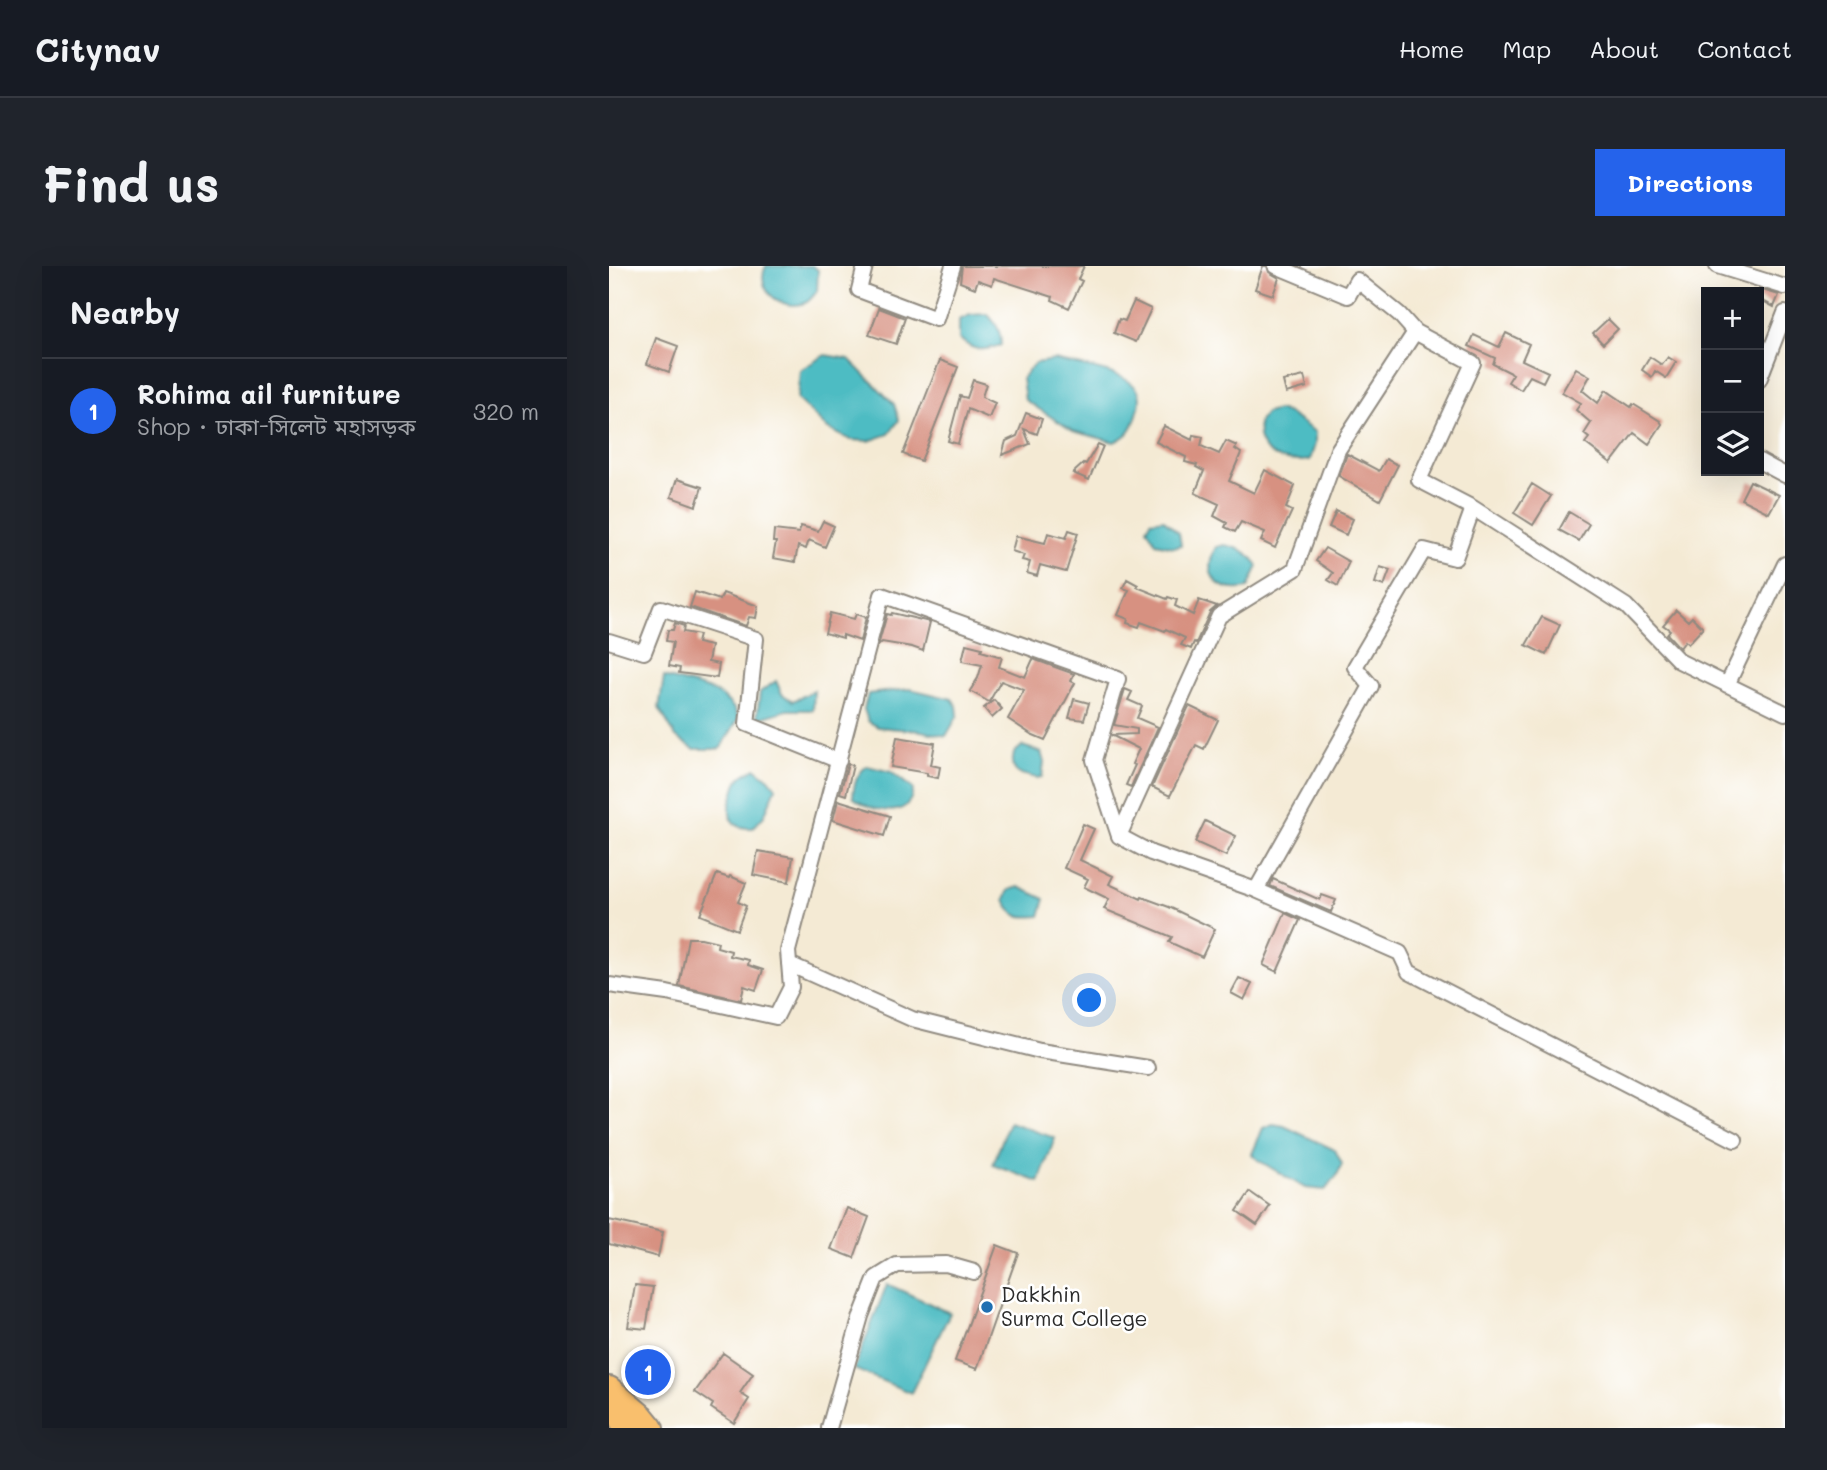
<!DOCTYPE html>
<meta charset="utf-8">
<style>
body{margin:0;font-family:Mali,"Noto Sans Bengali",sans-serif;background:#20242c;color:#f1f3f6}
.controls{position:absolute;right:21px;top:21px;display:grid;overflow:hidden;border-radius:0px;box-shadow:0 7px 28px #0002}
.controls button{width:63px;height:63px;display:grid;place-items:center;padding:0;border:0;border-bottom:2px solid #363941;background:#171b24;color:#f1f3f6;font:35px sans-serif}
.you{position:absolute;left:481px;top:735px;width:24px;height:24px;margin:-18px;border:5px solid #fff;border-radius:50%;background:#1a73e8;box-shadow:0 0 0 10px #1a73e833}
.badge{display:grid;place-items:center;width:46px;height:46px;border-radius:50%;background:#2563eb;color:#fff;font-size:23px;font-weight:700}
.pin{position:absolute;translate:-50% -50%;border:4px solid #fff;box-shadow:0 2px 7px #0006}
.list{margin:0;padding:0;list-style:none}
h2{display:flex;justify-content:space-between;align-items:center;height:91px;margin:0;padding:0 28px;font-size:30px}
h2 small{font-size:23px;font-weight:400;color:#9ea1a6}
.list li{display:grid;grid-template-columns:46px 1fr auto;gap:21px;align-items:center;box-sizing:border-box;height:105px;padding:0 28px;border-top:2px solid #363941}
.list b{display:block;font-size:26px;white-space:nowrap}
.list p{margin:0;font-size:23px;white-space:nowrap;color:#9ea1a6}
.list em{font-size:23px;font-style:normal;color:#9ea1a6}
.icon{flex:none;width:38px;height:38px;fill:none;stroke:currentColor;stroke-width:2;stroke-linecap:round;stroke-linejoin:round}
.map{position:relative;flex:none;width:1176px;height:1162px;overflow:hidden;border-radius:0px}
header{display:flex;align-items:center;gap:42px;box-sizing:border-box;height:98px;padding:0 35px;background:#171b24;border-bottom:2px solid #363941}
header strong{font-size:33px}
nav{display:flex;gap:38px;margin-inline-start:auto;font-size:24px}
.intro{display:flex;align-items:center;justify-content:space-between;box-sizing:border-box;height:168px;padding:0 42px}
h1{margin:0;font-size:49px}
.button{padding:18px 32px;border-radius:0px;background:#2563eb;color:#fff;font-size:24px;font-weight:700}
main{display:flex;gap:42px;padding:0 42px}
aside{flex:1;background:#171b24;border-radius:0px;box-shadow:0 7px 28px #0002}
.map>svg:first-child{display:block}
</style>
<header>
<strong>Citynav</strong>
<nav><a>Home</a><a>Map</a><a>About</a><a>Contact</a></nav>
</header>
<div class="intro"><h1>Find us</h1><a class="button">Directions</a></div>
<main>
<aside>
<h2>Nearby<small></small></h2>
<ul class="list">
<li><span class="badge">1</span><div><b>Rohima ail furniture</b><p>Shop · ঢাকা-সিলেট মহাসড়ক</p></div><em>320 m</em></li>
</ul>
</aside>
<div class="map">
<svg width="1176" height="1162" viewBox="0 0 1176 1162">
<rect width="100%" height="100%" fill="#fff"/>
<filter id="ink" filterUnits="userSpaceOnUse"><feTurbulence type="fractalNoise" baseFrequency=".0143" numOctaves="2"/><feDisplacementMap in="SourceGraphic" scale="14" xChannelSelector="R" yChannelSelector="G"/><feConvolveMatrix kernelMatrix="1 2 1 2 8 2 1 2 1" color-interpolation-filters="sRGB"/></filter>
<filter id="wash" filterUnits="userSpaceOnUse"><feTurbulence type="fractalNoise" baseFrequency=".00686" numOctaves="4" result="noise"/><feDisplacementMap in="SourceGraphic" scale="28" xChannelSelector="R" yChannelSelector="G"/><feGaussianBlur stdDeviation="1.57" result="paint"/><feColorMatrix in="noise" values="0 0 0 0 0 0 0 0 0 0 0 0 0 0 0 0 0 1.4 0 .05"/><feComposite in="paint" operator="in"/></filter>
<g filter="url(#wash)">
<rect width="100%" height="100%" fill="#f4ead4"/>
<!-- water -->
<path fill="#4dbcc3" stroke="#3c7477" stroke-width="2" d="M157,0H203L209,4L208,25C205,29 201,35 196,37C173,46 145,23 157,0Z
M378,48C387,57 392,65 392,79C374,85 364,86 350,72V54L361,49Z
M216,89L240,93L285,138L290,154L280,168L260,175L242,174L219,163L188,133L191,104Z
M446,94C467,100 522,105 530,127C532,133 530,142 528,148C524,163 519,170 505,176L464,165L416,134L413,112L426,97Z
M669,144L680,148L706,166V178L701,194C683,197 658,194 651,174C649,169 650,162 649,157L657,147Z
M554,253L570,267L572,279L565,281L547,277L538,262L542,255Z
M615,279C631,282 640,286 649,300L639,322C609,328 592,309 607,281Z
M55,411C85,420 117,421 130,452L111,483H85L67,471L50,442Z
M167,415L173,428L184,435L205,425L204,444H178L148,453L151,426Z
M301,423L343,433L348,440L349,449L337,470L312,465L269,461L259,455L255,443L259,428Z
M413,480L432,486L435,496L433,511L427,512L408,507L403,499L405,487Z
M258,500L282,506L304,523C302,555 261,546 244,531C245,517 247,509 258,500Z
M146,502L160,513L167,522L155,550L144,562C119,563 117,547 125,527C126,522 128,516 131,512C135,508 142,505 146,502Z
M410,621L436,633L431,650C412,651 403,653 396,633L400,624Z
M400,856L446,872L430,916L384,899Z
M664,858L675,860L726,884L733,898L728,910L716,924L696,922L649,894L643,888L654,862Z
M278,1018L341,1047L302,1127L245,1103Z"/>
<g id="blocks">
<!-- building -->
<path fill="#d79181" d="M353,0H475L469,13L473,15L460,42L443,34L444,31L385,12L383,19L369,14L366,22L351,16Z
M654,0H658L660,6L670,12L664,29L646,23Z
M1150,23L1170,29L1165,41L1150,33Z
M525,35L542,43L527,76L505,67L510,53L516,55Z
M270,42L296,52L287,78L260,69Z
M999,53L1009,63L994,78L984,67Z
M897,67L920,78L913,94L939,106L934,116L921,110L912,124L899,116L904,108L884,98L886,92L860,80L865,69L890,81Z
M47,72L69,80L60,106L38,98Z
M1041,91L1053,99L1059,91L1067,96L1057,112L1046,105L1043,111L1033,104Z
M331,94L349,101L312,195L294,188Z
M967,102L981,110L973,124L989,137L997,124L1022,141L1024,138L1051,155L1053,158L1040,178L1025,167L1002,197L976,177L980,172L975,168L982,157L967,144L972,137L953,126Z
M695,110L698,121L677,127L674,115Z
M364,114L377,118L373,131L386,137L380,152L359,143L349,178L339,175L351,130L358,132Z
M417,147L433,153L428,168L415,163L421,178L393,189L397,175L408,170Z
M555,160L583,174L584,169L594,171L592,180L610,188L617,175L628,180L626,183L632,187L620,215L645,227L656,204L686,220L677,242L683,245L666,282L652,275L656,266L632,256L626,266L616,261L618,257L605,250L610,238L586,227L595,205L587,201L588,199L576,196L577,191L547,176Z
M489,178L494,180L480,214L464,207L475,197L477,198Z
M738,188L770,205L777,193L789,199L771,234L730,210Z
M68,213L93,221L87,240L62,231Z
M1141,215L1170,229L1160,247L1132,233Z
M923,218L942,230L924,259L905,247Z
M727,245L744,253L737,269L720,261Z
M960,246L980,258L970,275L950,264Z
M214,255L225,260L216,281L200,274L197,283L189,280L186,296L164,292L167,276H164L165,264L190,267L192,260L209,265Z
M460,264L469,267L457,306L431,299L428,310L418,307L421,296L413,294L415,289L403,285L407,270L436,277L439,267L457,272Z
M716,282L740,296L729,320L719,314L724,307L707,295Z
M771,301L781,304L775,320L766,317Z
M518,313L529,319L528,321L558,333L559,331L568,334L566,340L584,349L590,334L608,340L601,346L587,377L585,376L582,383L572,379L576,372L557,363L556,365L532,356L530,361L518,357L519,353L509,349L520,324L514,322Z
M86,326L111,334L114,327L149,340L147,352L140,351L137,360L81,341Z
M1067,344L1079,355L1083,351L1094,362L1079,378L1076,375L1071,382L1058,368L1061,364L1054,359Z
M221,347L245,353L247,348L257,351L251,375L234,369V372L216,367Z
M283,347L321,356L314,385L303,381L273,376L269,380L278,348L282,349Z
M933,351L951,359L937,389L917,379Z
M66,357L75,360L74,366L90,369L88,377L102,380L99,396L110,398L108,412L70,407L71,402L60,400L64,376L57,375L59,364H64Z
M357,378L373,382L372,385L393,391L390,401L416,411L424,393L465,408L462,415L466,417L436,474L422,468L399,453L415,424L392,415L380,436L361,425L369,412L373,399L353,395Z
M516,423L523,426L519,434L533,440L528,452L549,461L522,521L517,519L526,499L523,498L530,483L502,469L528,468V463L505,459Z
M465,433L480,437L475,454L460,452Z
M385,434L393,443L383,452L375,442Z
M580,440L609,454L595,483L587,479L561,530L543,521Z
M288,471L326,477L322,499L331,501L329,512L318,510V507L282,501Z
M239,498L244,499L237,529L231,527Z
M229,534L281,550L275,570L224,554Z
M596,555L627,570L617,590L586,576Z
M474,558L485,563L471,594L504,610L500,618L532,633L533,631L560,641L606,663L593,691L560,676L563,671L495,643L500,633L475,621L479,613L455,602Z
M149,585L184,591L180,616L144,609Z
M108,608L120,612L121,610L137,617L129,636L137,640L128,664L91,649Z
M664,613L711,634L713,629L727,634L722,646L661,620Z
M676,647L691,654L668,706L654,699Z
M79,672H92L109,676L108,681L122,685L121,690L140,694L139,699L154,704L147,724L135,720L132,734L70,720Z
M630,712L643,718L635,734L622,727Z
M641,926L661,940L648,959L628,945Z
M238,942L260,951L245,992L222,983Z
M0,954L54,966L49,991L0,978Z
M388,979L409,987L368,1103L346,1095Z
M26,1019L44,1021L37,1063L19,1061Z
M114,1087L144,1108L131,1127L140,1133L125,1157L102,1142L104,1138L86,1126Z"/>
</g>
</g>
<g filter="url(#ink)">
<use href="#blocks" fill-opacity="0" stroke="#908a80" stroke-width="2"/>
<g fill="none" stroke-linecap="round" stroke-linejoin="round">
<!-- minor casing -->
<g stroke="#908a80" stroke-width="18">
<path id="minor" d="M256,0L250,24L327,53L344,0
M667,0L739,30L748,14L790,48L806,66L864,97L810,214L864,242L1017,340L1070,395L1176,447
M1108,0L1176,21
M1150,114L1176,47
M1150,195L1176,209
M0,375L35,386L52,342L147,373L138,458L230,495
M1118,419L1176,298
M510,570L610,350L686,303L729,184L806,66
M647,624L791,687L800,706L1126,874
M180,698L303,753L431,785L539,802
M0,719L58,727L167,751L182,721L179,685L273,329L509,413L485,494L510,570L542,587L647,624L762,420L746,401L815,284L846,292L864,242
M220,1162L252,1050L267,1012L288,999L337,998L365,1006"/>
</g>
<!-- trunk casing -->
<g stroke="#908a80" stroke-width="28">
<path id="trunk" d="M0,1123L33,1151L42,1162
M2,1126L16,1162"/>
</g>
<!-- minor -->
<use href="#minor" stroke="#fff" stroke-width="14"/>
<!-- trunk -->
<use href="#trunk" stroke="#f9bf6d" stroke-width="24"/>
</g>
</g>
<!-- markers -->
<circle fill="#1f6fb2" stroke="#fff" stroke-width="2.5" cx="378" cy="1041" r="7"/>
<g text-anchor="middle" stroke-width="5" stroke-linejoin="round" paint-order="stroke">
<!-- poi labels -->
<g font-size="21" fill="#2b2b2b" stroke="#fff" text-anchor="start">
<text x="392" y="1036">Dakkhin<tspan x="392" dy="24">Surma College</tspan></text>
</g>
</g>
</svg>
<div class="controls">
<button>+</button>
<button>−</button>
<button><svg class="icon" aria-label="layers" viewBox="0 0 24 24"><path d="M12 4l9 5-9 5-9-5zM3 14l9 5 9-5"/></svg></button>
</div>
<div class="you"></div>
<div class="pin badge" style="left:39px;top:1106px">1</div>
</div>
</main>
